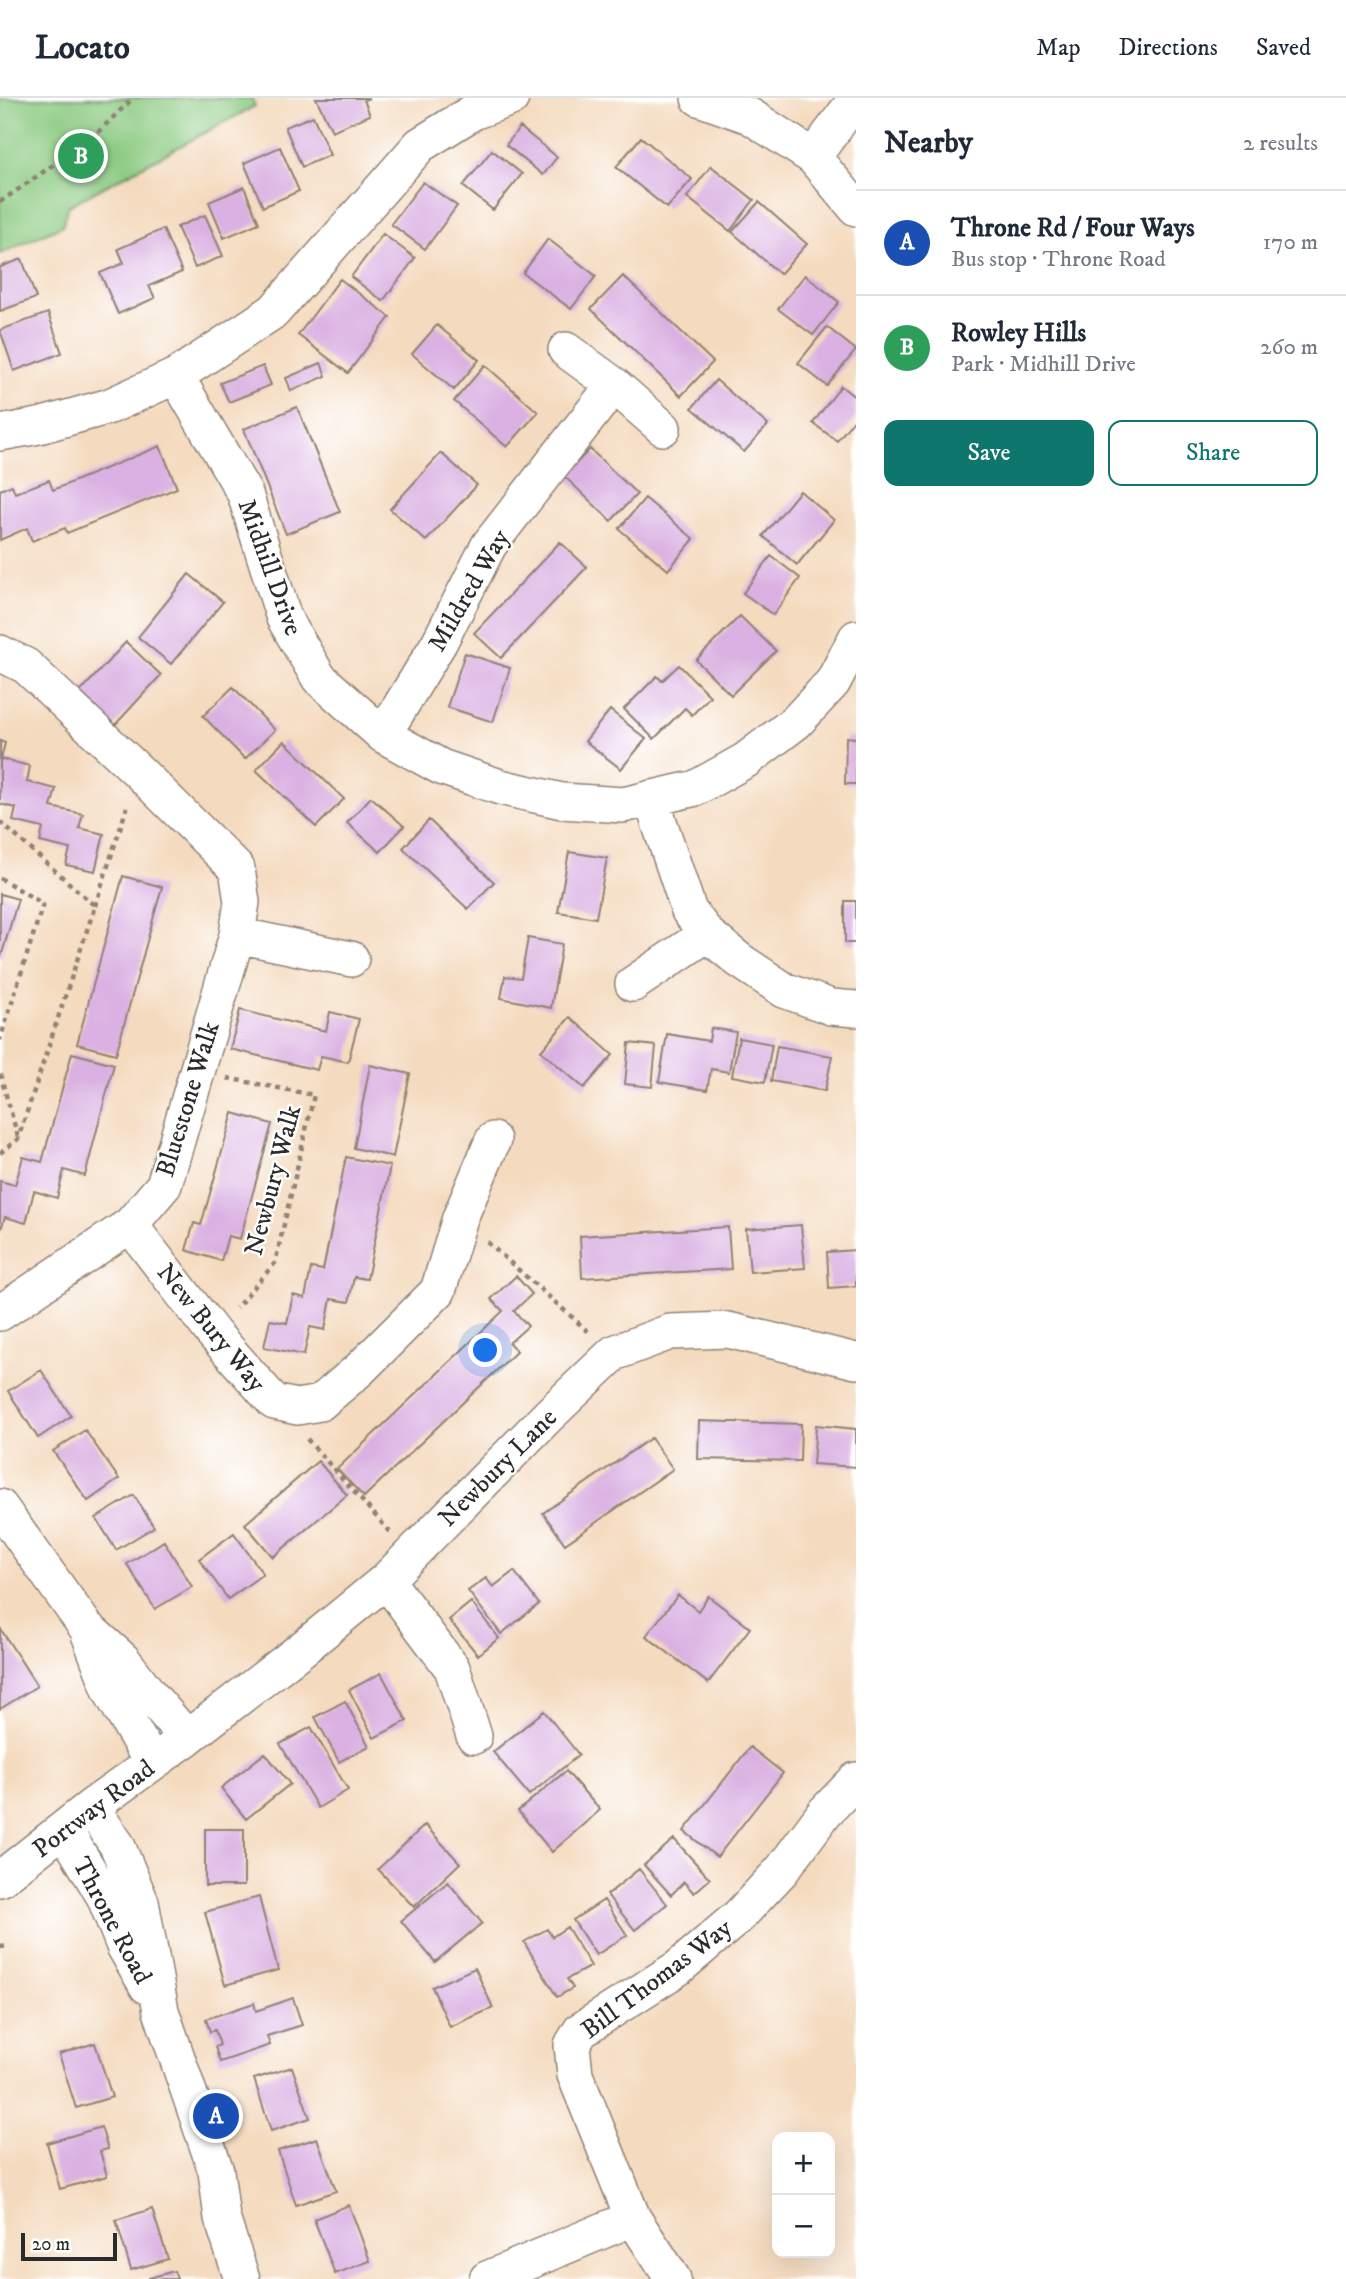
<!DOCTYPE html>
<meta charset="utf-8">
<style>
body{margin:0;font-family:"IM FELL DW Pica",serif;background:#f6f6f7;color:#1f2937}
.controls{position:absolute;right:21px;bottom:21px;display:grid;overflow:hidden;border-radius:14px;box-shadow:0 7px 28px #0002}
.controls button{width:63px;height:63px;display:grid;place-items:center;padding:0;border:0;border-bottom:2px solid #e0e1e3;background:#fff;color:#1f2937;font:35px sans-serif}
.scale{position:absolute;left:21px;bottom:18px;width:96px;box-sizing:border-box;padding-left:7px;border:4px solid #2b2b2b;border-top:0;font-size:19px;line-height:24px;white-space:nowrap;color:#2b2b2b;-webkit-text-stroke:5px #fff;paint-order:stroke}
.you{position:absolute;left:486px;top:1253px;width:24px;height:24px;margin:-18px;border:5px solid #fff;border-radius:50%;background:#1a73e8;box-shadow:0 0 0 10px #1a73e833}
.badge{display:grid;place-items:center;width:46px;height:46px;border-radius:50%;background:#0f766e;color:#fff;font-size:23px;font-weight:700}
.pin{position:absolute;translate:-50% -50%;border:4px solid #fff;box-shadow:0 2px 7px #0006}
.list{margin:0;padding:0;list-style:none}
h2{display:flex;justify-content:space-between;align-items:center;height:91px;margin:0;padding:0 28px;font-size:30px}
h2 small{font-size:23px;font-weight:400;color:#747a83}
.list li{display:grid;grid-template-columns:46px 1fr auto;gap:21px;align-items:center;box-sizing:border-box;height:105px;padding:0 28px;border-top:2px solid #e0e1e3}
.list b{display:block;font-size:26px;white-space:nowrap}
.list p{margin:0;font-size:23px;white-space:nowrap;color:#747a83}
.list em{font-size:23px;font-style:normal;color:#747a83}
.actions{display:flex;gap:14px;padding:21px 28px}
.actions a{flex:1;padding:16px 0;border:2px solid #0f766e;border-radius:14px;text-align:center;font-size:24px;color:#0f766e}
.actions .main{background:#0f766e;color:#fff}
.map{position:relative;flex:none;width:856px;height:2181px;overflow:hidden}
header{display:flex;align-items:center;gap:42px;box-sizing:border-box;height:98px;padding:0 35px;background:#fff;border-bottom:2px solid #e0e1e3}
header strong{font-size:33px}
nav{display:flex;gap:38px;margin-inline-start:auto;font-size:24px}
main{display:flex}
aside{flex:1;background:#fff}
.map>svg:first-child{display:block}
</style>
<header>
<strong>Locato</strong>
<nav><a>Map</a><a>Directions</a><a>Saved</a></nav>
</header>
<main>
<div class="map">
<svg width="856" height="2181" viewBox="0 0 856 2181">
<rect width="100%" height="100%" fill="#fff"/>
<filter id="ink" filterUnits="userSpaceOnUse"><feTurbulence type="fractalNoise" baseFrequency=".0143" numOctaves="2"/><feDisplacementMap in="SourceGraphic" scale="14" xChannelSelector="R" yChannelSelector="G"/><feConvolveMatrix kernelMatrix="1 2 1 2 8 2 1 2 1" color-interpolation-filters="sRGB"/></filter>
<filter id="wash" filterUnits="userSpaceOnUse"><feTurbulence type="fractalNoise" baseFrequency=".00686" numOctaves="4" result="noise"/><feDisplacementMap in="SourceGraphic" scale="28" xChannelSelector="R" yChannelSelector="G"/><feGaussianBlur stdDeviation="1.57" result="paint"/><feColorMatrix in="noise" values="0 0 0 0 0 0 0 0 0 0 0 0 0 0 0 0 0 1.4 0 .05"/><feComposite in="paint" operator="in"/></filter>
<g filter="url(#wash)">
<rect width="100%" height="100%" fill="#f4dabe"/>
<!-- green -->
<path fill="#8bca81" stroke="#5b7a56" stroke-width="2" d="M0,0H252L255,8L68,108L63,127L0,156Z"/>
<g id="blocks">
<!-- building -->
<path fill="#dab1e2" d="M316,0H369L364,2L370,17L332,33Z
M313,18L330,57L302,69L285,29Z
M520,29L557,59L543,77L506,47Z
M641,39L692,81L667,110L616,69Z
M280,49L299,93L263,109L244,65Z
M492,52L522,76L493,112L463,88Z
M711,68L754,102L730,133L687,99Z
M423,84L457,108L425,151L391,126Z
M244,89L259,125L224,140L209,104Z
M759,104L807,146L780,176L732,134Z
M205,117L223,158L195,170L177,129Z
M163,131L182,174L149,188L155,200L118,216L100,175L124,165L118,151Z
M383,136L415,160L383,203L351,179Z
M548,141L596,178L571,211L523,175Z
M22,161L36,200L0,213V169Z
M805,177L839,204L813,237L778,211Z
M623,178L713,264L681,298L591,211Z
M340,181L390,219L348,275L298,237Z
M48,215L62,255L14,273L0,232Z
M437,227L479,262L454,292L412,256Z
M827,229L856,252L827,288L798,265Z
M321,265L326,278L291,293L286,280Z
M485,267L538,314L507,349L454,303Z
M263,268L271,287L229,304L220,285Z
M716,282L768,327L744,354L692,310Z
M841,288L856,300V319L837,343L813,325Z
M297,309L340,414L286,436L244,331Z
M160,348L177,390L67,435L65,430L32,443L27,430L0,442V392L12,387L15,395L49,382L53,392Z
M590,351L637,396L611,423L564,378Z
M441,355L477,387L426,443L390,411Z
M800,393L834,422L797,467L763,438Z
M645,400L694,441L668,472L619,431Z
M560,444L587,469L501,560L474,535Z
M771,458L800,480L773,517L743,495Z
M189,476L223,504L171,566L138,539Z
M740,518L776,553L731,597L696,562Z
M126,544L161,577L115,627L80,594Z
M465,555L510,570L493,624L447,609Z
M679,567L710,598L692,617L685,610L654,641L624,611L657,578L662,583Z
M233,589L275,632L245,661L203,618Z
M610,612L646,641L621,671L585,643Z
M846,639L856,640V686H845Z
M0,643L5,645L1,661L30,668L27,684L56,691L51,709L83,716L79,730L104,736L95,773L66,767L70,751L40,744L43,730L13,723L16,710L0,706Z
M284,643L344,701L316,729L256,672Z
M371,699L404,728L380,754L347,725Z
M429,722L494,784L468,811L403,750Z
M569,754L607,760L596,820L558,814Z
M123,778L162,789L116,956L77,946Z
M0,796L18,801L1,859H0Z
M845,803H856V845H845Z
M528,840L562,846L551,910L501,900L505,878L521,880Z
M240,912L326,933L330,914L359,921L348,964L321,958L317,972L230,951Z
M570,919L613,957L584,990L541,953Z
M711,930L736,934L729,974L711,971L707,992L659,984L667,936L709,943Z
M739,940L772,946L765,984L732,978Z
M629,945L656,948L652,989L625,986Z
M777,948L832,958L825,993L771,983Z
M72,955L114,966L85,1078L64,1072L57,1100L34,1093L26,1125L5,1119L0,1134V1083L15,1087L23,1059L42,1064Z
M370,967L410,976L393,1059L354,1050Z
M233,1015L272,1026L240,1141L228,1138L221,1163L186,1152L194,1125L201,1127Z
M346,1059L390,1068L367,1181L354,1179L349,1204L331,1201L325,1232L310,1229L304,1257L264,1249L270,1222L287,1225L293,1197L305,1200L311,1170L323,1172Z
M801,1127L805,1170L750,1174L746,1131Z
M728,1129L731,1171L582,1180L580,1138Z
M856,1152V1188L829,1190L827,1154Z
M516,1178L532,1196L514,1213L528,1228L509,1245L517,1253L364,1399L337,1371L503,1213L491,1201Z
M41,1272L71,1318L38,1340L8,1293Z
M699,1323L801,1326L800,1363L698,1361Z
M816,1327L856,1331V1369L813,1366Z
M85,1332L119,1381L88,1403L53,1353Z
M651,1340L673,1371L565,1446L543,1415Z
M318,1363L347,1397L273,1459L245,1426Z
M134,1397L154,1429L116,1452L96,1420Z
M234,1435L263,1476L228,1501L199,1461Z
M164,1443L192,1489L155,1511L127,1466Z
M514,1473L539,1506L501,1536L468,1493L486,1480L493,1489Z
M678,1497L698,1513L708,1498L750,1530L708,1585L646,1538Z
M471,1504L499,1540L478,1557L449,1522Z
M0,1530L37,1588L0,1611Z
M381,1575L407,1623L374,1640L349,1592Z
M345,1603L369,1648L339,1664L315,1619Z
M544,1613L579,1657L529,1697L493,1654Z
M311,1629L348,1692L318,1710L280,1646Z
M750,1649L783,1675L717,1759L684,1733Z
M265,1655L290,1686L246,1721L221,1690Z
M566,1673L600,1712L552,1754L518,1713Z
M425,1727L460,1765L414,1809L378,1771Z
M205,1731H244V1788H205Z
M674,1741L710,1781L694,1795L684,1784L671,1797L644,1767Z
M639,1771L667,1806L635,1832L607,1797Z
M448,1784L482,1825L435,1864L401,1823Z
M259,1799L278,1872L225,1887L205,1814Z
M604,1802L627,1837L596,1857L573,1822Z
M567,1829L591,1868L567,1881L573,1890L557,1899L524,1844L547,1831L552,1839Z
M475,1870L493,1910L450,1929L432,1889Z
M293,1900L302,1927L267,1938L270,1947L220,1964L215,1949L220,1947L215,1932L210,1934L206,1921L254,1905L256,1913Z
M95,1945L112,1999L76,2010L59,1956Z
M292,1969L310,2020L271,2033L254,1981Z
M101,2029L108,2051L100,2053L107,2078L60,2091L47,2045Z
M317,2040L336,2093L296,2107L278,2053Z
M349,2107L370,2163L335,2176L314,2121Z
M152,2111L168,2161L131,2172L116,2122Z
M174,2173L177,2181H149V2180Z"/>
</g>
</g>
<g filter="url(#ink)">
<use href="#blocks" fill-opacity="0" stroke="#908274" stroke-width="2"/>
<g fill="none" stroke-linecap="round" stroke-linejoin="round">
<!-- minor casing -->
<g stroke="#908274" stroke-width="38">
<path id="minor" d="M699,0L750,18L813,59L856,110
M813,59L856,1
M566,252L614,287L663,330
M176,278L245,396L284,520L319,580L383,637L441,669L500,689L562,703L623,707L696,690L746,662L796,624L833,584L856,540
M0,335L39,328L110,308L176,278L274,213L420,47L473,14L511,0
M0,555L26,568L139,674L237,771L242,804L237,837L164,1087L130,1127L0,1215
M383,637L439,545L489,447L614,287
M651,700L689,813L707,836L739,862L784,892L831,909L856,911
M237,837L351,861
M633,886L707,836
M130,1127L213,1235L274,1304L297,1309L320,1305L360,1271L438,1193L460,1120L493,1042
M0,1409L86,1529L123,1562L149,1596L187,1640
M386,1482L452,1570L474,1638
M89,1536L111,1594L152,1665
M91,1709L117,1747L141,1804L161,1913L216,2073L222,2120L242,2181
M64,1731L104,1798L124,1848L147,1888
M0,1781L91,1709L187,1640L302,1551L386,1482L549,1317L614,1255L670,1234L728,1232L856,1263
M633,2120L673,2181
M487,2181L633,2120L575,1977L572,1947L581,1932L678,1870L739,1818L782,1772L825,1714L856,1682"/>
</g>
<!-- path -->
<path stroke="#908274" stroke-width="4.5" stroke-dasharray="5 5" stroke-linecap="butt" d="M0,104L92,40L133,0
M0,724L95,808L18,1041L0,1055
M0,780L43,806L0,942
M95,808L127,709
M0,976L18,1039
M227,980L314,997L275,1165L236,1210
M487,1144L590,1235
M307,1341L390,1434
M0,1849L10,1848"/>
<!-- minor -->
<use href="#minor" stroke="#fff" stroke-width="35"/>
</g>
</g>
<g text-anchor="middle" stroke-width="5" stroke-linejoin="round" paint-order="stroke">
<!-- street labels -->
<g font-size="26" fill="#2b2b2b" stroke="#fff">
<text transform="translate(271 469) rotate(70)" y="9">Midhill Drive</text>
<text transform="translate(468 492) rotate(-60)" y="9">Mildred Way</text>
<text transform="translate(187 1001) rotate(-73)" y="9">Bluestone Walk</text>
<text transform="translate(272 1082) rotate(-75)" y="9">Newbury Walk</text>
<text transform="translate(212 1229) rotate(51)" y="9">New Bury Way</text>
<text transform="translate(497 1369) rotate(-45)" y="9">Newbury Lane</text>
<text transform="translate(93 1710) rotate(-37)" y="9">Portway Road</text>
<text transform="translate(113 1822) rotate(62)" y="9">Throne Road</text>
<text transform="translate(656 1880) rotate(-37)" y="9">Bill Thomas Way</text>
</g>
</g>
</svg>
<div class="controls">
<button>+</button>
<button>−</button>
</div>
<div class="scale">20 m</div>
<div class="you"></div>
<div class="pin badge" style="left:216px;top:2018px;background:#1a4fb4">A</div>
<div class="pin badge" style="left:81px;top:58px;background:#2e9e5b">B</div>
</div>
<aside>
<h2>Nearby<small>2 results</small></h2>
<ul class="list">
<li><span class="badge" style="background:#1a4fb4">A</span><div><b>Throne Rd / Four Ways</b><p>Bus stop · Throne Road</p></div><em>170 m</em></li>
<li><span class="badge" style="background:#2e9e5b">B</span><div><b>Rowley Hills</b><p>Park · Midhill Drive</p></div><em>260 m</em></li>
</ul>
<div class="actions"><a class="main">Save</a><a>Share</a></div>
</aside>
</main>
